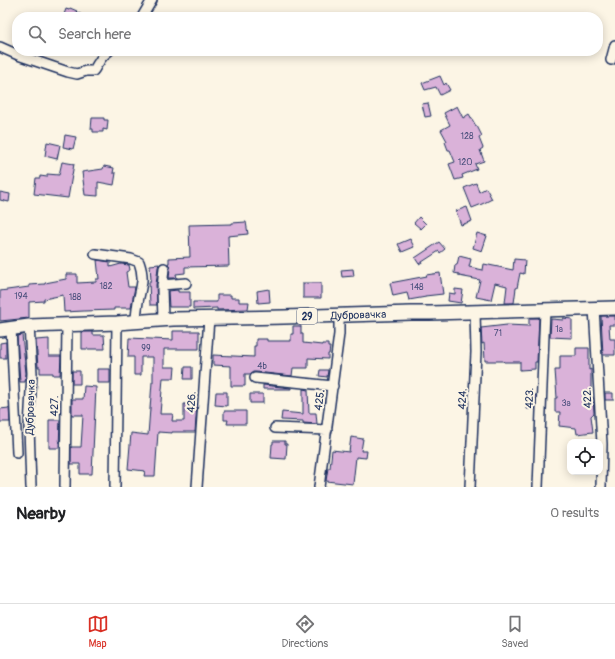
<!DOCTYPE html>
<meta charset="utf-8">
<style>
body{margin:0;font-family:Pangolin,sans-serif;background:#f6f6f6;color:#202124}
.controls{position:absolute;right:12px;bottom:12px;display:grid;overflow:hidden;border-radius:8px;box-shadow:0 2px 10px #0003}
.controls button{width:36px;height:36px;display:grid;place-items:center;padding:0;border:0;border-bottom:1px solid #e0e0e0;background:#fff;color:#202124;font:20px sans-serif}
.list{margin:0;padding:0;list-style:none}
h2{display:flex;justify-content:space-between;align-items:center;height:52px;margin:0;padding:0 16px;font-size:17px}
h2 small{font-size:13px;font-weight:400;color:#757577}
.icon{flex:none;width:22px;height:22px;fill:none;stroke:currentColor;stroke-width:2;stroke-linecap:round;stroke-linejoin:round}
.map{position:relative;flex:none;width:615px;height:487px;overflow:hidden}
.search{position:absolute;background:#fff;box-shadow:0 2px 10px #0003;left:12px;right:12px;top:12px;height:44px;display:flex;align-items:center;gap:10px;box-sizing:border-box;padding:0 14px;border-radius:16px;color:#757577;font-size:15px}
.sheet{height:116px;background:#fff}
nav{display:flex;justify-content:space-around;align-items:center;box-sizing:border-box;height:56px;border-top:1px solid #e0e0e0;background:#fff;font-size:11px;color:#757577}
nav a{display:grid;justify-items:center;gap:2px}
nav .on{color:#d93025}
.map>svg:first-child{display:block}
</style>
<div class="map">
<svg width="615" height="487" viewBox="0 0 615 487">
<rect width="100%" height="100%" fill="#fcf5e5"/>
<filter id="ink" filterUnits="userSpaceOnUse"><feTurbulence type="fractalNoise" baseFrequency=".025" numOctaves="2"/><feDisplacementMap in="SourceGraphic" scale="8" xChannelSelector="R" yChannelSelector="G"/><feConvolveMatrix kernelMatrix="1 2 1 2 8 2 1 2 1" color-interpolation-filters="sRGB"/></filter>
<g filter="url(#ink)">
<!-- building -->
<path fill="#dab2d9" stroke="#1b2f5e" d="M70,8L77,11L76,12L87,17H63L66,9L69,10Z
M440,76L444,85L446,83L450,90L440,95L436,87L425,90L422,83Z
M428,103L431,116L425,117L422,104Z
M457,106L463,118L469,114L476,126H477L482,136L479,138L483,148L480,150L484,161L475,164L477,169L462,175L463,178L455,180L449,164L455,162L450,150H448L445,142L447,141L441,130L450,125L444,113Z
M92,118H104V120H108L107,130L103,129V132H93V129H91Z
M65,135L76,137L73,149L63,147Z
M47,142L60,145L57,159L45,156Z
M62,162L74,164L68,198L34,194L36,178H40V176L47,177V174L59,175Z
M104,166L114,168L113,173H116L114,185L98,182V196L85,195L82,172L103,169Z
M476,183L479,192L486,188L492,199L482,204L472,208L464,188Z
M0,192L10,194L9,202L0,200Z
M467,207L472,221L461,225L456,211Z
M419,217L426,224L421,229L414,223Z
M246,222L248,234L228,236L229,266L185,267V273L176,274L177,278H169L170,268L168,263H169V258L190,257L189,225L232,224V223Z
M477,233L487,236L482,251L473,248Z
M410,239L414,247L402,252L398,244Z
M439,242L445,249L440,253L439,251L419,264L415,258Z
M459,256L471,259L469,267L483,270L484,264L513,270L514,259L525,260L524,274L520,273L517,288H516L514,303H505L507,286L495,283L491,300L476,297L480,280L459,276V274L454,273L455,265H457Z
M97,260L110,262V267L121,264L129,265L130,270L126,272L128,287H135L131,308H114V310L84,311L64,312L63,295L44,299V301L29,302V318L0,321V291L29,287V285L45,284V283L66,279V274H77V283L96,282V279H99Z
M159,264L158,267L156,285L157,305H150L149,282H150V280H151L150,265Z
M353,269L354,276L342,277L341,270Z
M440,273L443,294L425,296L426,297L409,300L407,293L393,296L390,283L427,276L426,275Z
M303,283H321V298H303Z
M269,289L270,302L258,303L257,291Z
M455,289L463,290L461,303L448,301L449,293L455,294Z
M178,290V292H190V307H169L168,291Z
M217,295H231V298H239V302H249L248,309L217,310V308L193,309V302H217Z
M601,316H615V325H609L610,339H615V355H603Z
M529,318H539L537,362H535V369L520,370V362H504L503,361H485L484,343L482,344L481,328L507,325L529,326Z
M563,318L572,319V338L550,337L551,319L563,320Z
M293,326H301V334H303V343L322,345V344H328V347H330L329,354H328V359L308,358V368H293L292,376L256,372H253L250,374H245V386H231V366L213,365V355L254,357V346H256V339H267V341H291V334H293Z
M173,331H199V349H164V367H175L174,378H163L160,414H173L172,421H184V404H197L195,432H172V433L158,432L155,476H144L145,471L128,469L131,433L148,435L152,382H153V357H141V375H134V357H128L129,338L173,340Z
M82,332H93V335H104L105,349H82Z
M22,335L26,373L25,382H20L17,336Z
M49,339V356H61L60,375H53V373H40V367H38L36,340Z
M6,342V358H0V343Z
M576,348H589V370L591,369V396L593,398L594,413L591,416L593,432L577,434L576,428L559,426L560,412H555V398H557L555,370H560V356H576Z
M185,367H192V379H184Z
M97,369H110V383H97Z
M320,370H328L327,377L319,376Z
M72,371H80V384H72Z
M263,385L291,388V389H263Z
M84,386L96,387L92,474H80V464H71V447H81L83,415H72V399H83Z
M303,389L308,390L309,413H316L317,424L303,423V421L281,420L282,412L303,414Z
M216,392H227V406L215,405Z
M605,393H613V400H605Z
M250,394H263V403H250Z
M528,395H536L535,409H527Z
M9,408L10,422H0V409Z
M224,411H246V424H227L228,420H224Z
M49,420H60L59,448H49Z
M351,437L363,439L361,451H367L366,458L356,457L353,484L326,481L328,468H330L332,450L349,452Z
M273,441H285V444H287L286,459L271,458L272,444H273Z"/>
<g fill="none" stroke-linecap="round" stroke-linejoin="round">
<!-- minor casing -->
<g stroke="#1b2f5e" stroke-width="12">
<path id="minor" d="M142,17L152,0
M0,47L18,55L68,72L77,74L86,71H93C96,68 96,65 99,62C101,57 105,54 109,51
M611,60L615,45
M95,254L131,259L139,262C145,279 141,286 138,302C137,309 136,315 136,321
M162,285L186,283
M594,308L602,444L601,487
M163,319L162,289L164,268
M29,326L32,373L29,427L31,487
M11,328L17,453
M255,378L333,386
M275,428L327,430
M65,487L67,324
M115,487L117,323
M197,487L209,318
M319,487L339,334V315
M470,487L476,352L475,312
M538,487L545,310"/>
</g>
<!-- primary casing -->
<g stroke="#1b2f5e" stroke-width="16">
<g id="primary">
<path id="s1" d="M0,330L29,326L117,323L173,319L284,317L411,313H430L615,308"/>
</g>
</g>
<!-- minor -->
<use href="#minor" stroke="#fcf5e5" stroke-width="9"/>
<!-- primary -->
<use href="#primary" stroke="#fcf5e5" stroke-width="13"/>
</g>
</g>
<g text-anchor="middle" stroke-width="4" stroke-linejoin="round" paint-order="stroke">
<!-- number labels -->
<g font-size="9" fill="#4b507d">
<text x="467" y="139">128</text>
<text x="465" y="165">120</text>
<text x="106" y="289">182</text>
<text x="417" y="290">148</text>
<text x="21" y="299">194</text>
<text x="75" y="300">188</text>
<text x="559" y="332">1a</text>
<text x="498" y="336">71</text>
<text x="146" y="351">99</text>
<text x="262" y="369">4b</text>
<text x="566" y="406">3a</text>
</g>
<!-- shield labels -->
<rect fill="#fcf5e5" stroke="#5e6a86" stroke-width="1" x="297" y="308" width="20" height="16" rx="3"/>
<g font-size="10" font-weight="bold" fill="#1b2f5e">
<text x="307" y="320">29</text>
</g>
<!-- street labels -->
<g font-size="11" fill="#1b2f5e" stroke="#fcf5e5">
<text dy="4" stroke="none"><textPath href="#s1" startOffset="359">Дубровачка</textPath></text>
<text transform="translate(529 398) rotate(-88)" y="4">423.</text>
<text transform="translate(587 398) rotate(-93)" y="4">422.</text>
<text transform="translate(462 399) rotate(-87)" y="4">424.</text>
<text transform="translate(319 400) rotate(-82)" y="4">425.</text>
<text transform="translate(191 402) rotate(-86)" y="4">426.</text>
<text transform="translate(54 406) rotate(-89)" y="4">427.</text>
<text transform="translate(30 407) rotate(-88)" y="4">Дубровачка</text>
</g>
</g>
</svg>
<div class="controls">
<button><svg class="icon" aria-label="locate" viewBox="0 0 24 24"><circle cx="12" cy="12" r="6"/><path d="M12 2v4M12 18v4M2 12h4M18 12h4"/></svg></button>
</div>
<div class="search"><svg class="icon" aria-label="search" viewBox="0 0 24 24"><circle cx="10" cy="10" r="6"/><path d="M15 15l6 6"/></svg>Search here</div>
</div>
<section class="sheet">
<h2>Nearby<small>0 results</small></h2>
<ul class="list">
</ul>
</section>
<nav>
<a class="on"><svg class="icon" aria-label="map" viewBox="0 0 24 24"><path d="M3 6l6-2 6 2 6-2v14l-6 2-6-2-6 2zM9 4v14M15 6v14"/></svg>Map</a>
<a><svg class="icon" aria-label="directions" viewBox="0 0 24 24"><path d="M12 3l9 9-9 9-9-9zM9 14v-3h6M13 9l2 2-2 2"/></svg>Directions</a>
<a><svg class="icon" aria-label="saved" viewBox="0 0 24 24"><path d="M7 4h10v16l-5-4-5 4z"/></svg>Saved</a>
</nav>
